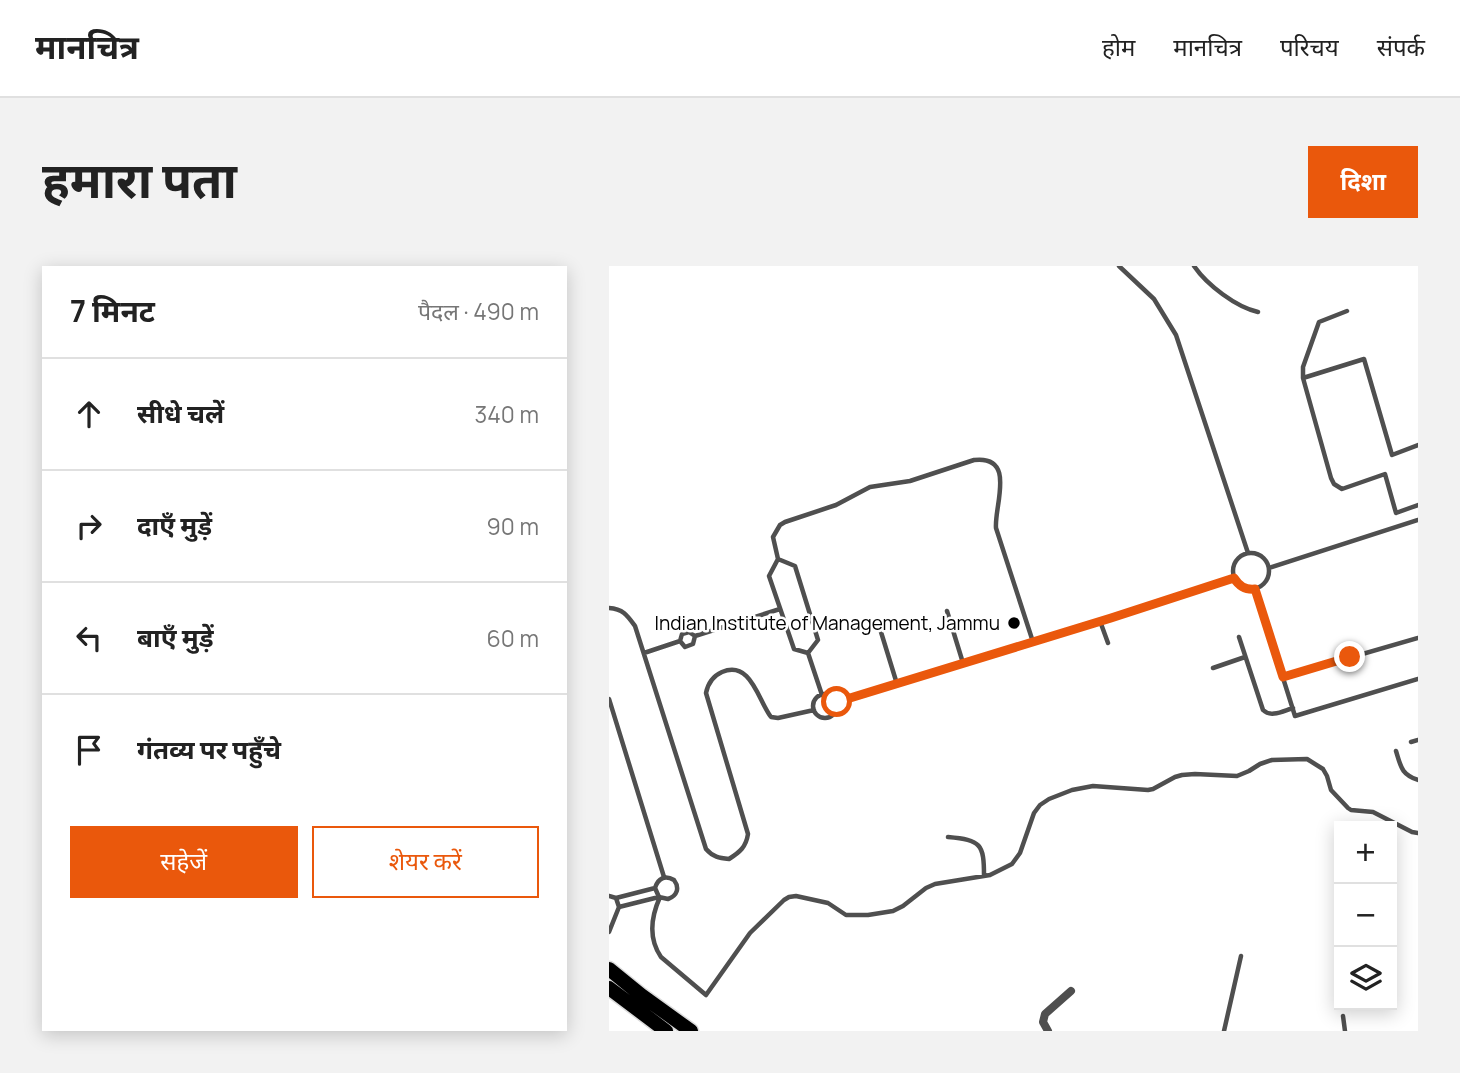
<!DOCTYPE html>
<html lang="hi">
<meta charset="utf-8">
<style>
body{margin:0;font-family:Manrope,"Noto Sans Devanagari",sans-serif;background:#f2f2f2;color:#222}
.controls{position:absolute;right:21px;bottom:21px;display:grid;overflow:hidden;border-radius:0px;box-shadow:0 4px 18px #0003}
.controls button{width:63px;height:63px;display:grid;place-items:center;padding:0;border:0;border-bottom:2px solid #e0e0e0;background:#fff;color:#222;font:35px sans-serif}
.stop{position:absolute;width:21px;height:21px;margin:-16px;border:5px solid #ea580c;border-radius:50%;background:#fff}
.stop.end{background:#ea580c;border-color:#fff;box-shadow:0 2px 7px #0008}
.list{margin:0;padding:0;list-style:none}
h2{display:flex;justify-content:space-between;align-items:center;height:91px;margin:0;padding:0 28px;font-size:30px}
h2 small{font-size:23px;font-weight:400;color:#767676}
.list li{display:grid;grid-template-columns:46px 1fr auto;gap:21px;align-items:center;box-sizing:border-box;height:112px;padding:0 28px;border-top:2px solid #e0e0e0}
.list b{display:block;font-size:26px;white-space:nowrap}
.list em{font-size:23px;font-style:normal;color:#767676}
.actions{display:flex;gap:14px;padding:21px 28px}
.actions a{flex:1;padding:16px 0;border:2px solid #ea580c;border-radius:0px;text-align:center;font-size:24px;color:#ea580c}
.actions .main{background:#ea580c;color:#fff}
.icon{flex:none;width:38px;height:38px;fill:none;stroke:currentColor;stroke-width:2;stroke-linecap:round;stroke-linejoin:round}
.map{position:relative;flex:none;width:809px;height:765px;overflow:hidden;border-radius:0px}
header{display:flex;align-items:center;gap:42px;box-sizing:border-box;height:98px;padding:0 35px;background:#fff;border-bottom:2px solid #e0e0e0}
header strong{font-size:33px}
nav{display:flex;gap:38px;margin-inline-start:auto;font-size:24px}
.intro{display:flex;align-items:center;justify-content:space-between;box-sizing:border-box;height:168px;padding:0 42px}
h1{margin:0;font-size:49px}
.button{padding:18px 32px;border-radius:0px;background:#ea580c;color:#fff;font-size:24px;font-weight:700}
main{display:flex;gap:42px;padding:0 42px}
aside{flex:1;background:#fff;border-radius:0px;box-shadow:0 4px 18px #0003}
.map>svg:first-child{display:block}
</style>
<header>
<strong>मानचित्र</strong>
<nav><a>होम</a><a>मानचित्र</a><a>परिचय</a><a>संपर्क</a></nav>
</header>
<div class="intro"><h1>हमारा पता</h1><a class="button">दिशा</a></div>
<main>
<aside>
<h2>7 मिनट<small>पैदल · 490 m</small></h2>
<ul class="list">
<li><svg class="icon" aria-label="ahead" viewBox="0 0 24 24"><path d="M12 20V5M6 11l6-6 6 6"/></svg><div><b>सीधे चलें</b></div><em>340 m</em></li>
<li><svg class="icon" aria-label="right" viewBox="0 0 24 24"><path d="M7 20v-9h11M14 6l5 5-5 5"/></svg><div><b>दाएँ मुड़ें</b></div><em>90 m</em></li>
<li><svg class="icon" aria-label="left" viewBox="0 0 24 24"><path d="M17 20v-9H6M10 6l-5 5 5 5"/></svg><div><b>बाएँ मुड़ें</b></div><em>60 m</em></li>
<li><svg class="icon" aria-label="arrive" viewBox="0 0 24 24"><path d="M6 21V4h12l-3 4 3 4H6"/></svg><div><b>गंतव्य पर पहुँचे</b></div></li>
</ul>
<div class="actions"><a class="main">सहेजें</a><a>शेयर करें</a></div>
</aside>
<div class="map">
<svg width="809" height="765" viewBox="0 0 809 765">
<rect width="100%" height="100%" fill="#fff"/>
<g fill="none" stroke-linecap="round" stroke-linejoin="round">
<!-- highway casing -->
<g stroke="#dbdbdb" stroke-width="17">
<path id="highway" d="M0,703L32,729L82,765
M0,722L57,765"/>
</g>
<!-- lane -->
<path stroke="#4f4f4f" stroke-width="4.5" d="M510,0L545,33L567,69L639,287
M585,0C598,19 627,41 649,46
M694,112V101L710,56L738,45
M809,179L783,189L755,93L694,112L722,212L725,218L733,223L776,208L787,247L809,239
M624 305a18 18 0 1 1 36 0a18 18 0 1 1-36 0Z
M169,293L160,310L185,383L199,387
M660,302L809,254
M646,323L686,450L809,413
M0,342C14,343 18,349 26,360L97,583C104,591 110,592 120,593C131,586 137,581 139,568L97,427C99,417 104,410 113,406C142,394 149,434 162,451L169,452L205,444
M338,345L354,397
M491,355L499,377
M272,366L288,418
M630,371L654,444C662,452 674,445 684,442
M71,375L76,381L84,378L86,370
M35,387L71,375L73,368L80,366L86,370L171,343
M199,387L209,374L186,300L169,293L164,271L171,259L176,256L227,239L261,221L301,215L365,194C408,189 385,240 387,262L424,376
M199,387L213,429
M604,402L636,391
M674,411L809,372
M204 440a12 12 0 1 1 24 0a12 12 0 1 1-24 0Z
M0,433L55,611
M228,436L502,352L625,312
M802,476L809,474
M787,485C792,501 792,508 809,514
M339,571C372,574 375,578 375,610
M0,630L7,632L10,641L0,666
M51,631C42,651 39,672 52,691L97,729L141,667L175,634L180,631L187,630L219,637L237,649H259L284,645L294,640L317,622L326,618L381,609L403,598L411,587L425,547L431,539L440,533L463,524L484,520L539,524L544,523L566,511L573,509L586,508L628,510L640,505L651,498L663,494L698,493L714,503L718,510L722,524L739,542L742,544L764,546L803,566L809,567
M7,632L46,622C49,612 56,609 65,614C71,622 68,630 59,633L50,631L46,622
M10,641L50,631
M734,750L736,765
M615,765L632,690"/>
<!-- street -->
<path stroke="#4f4f4f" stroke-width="8" d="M439,765L434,756L436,748L462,725"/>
<!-- highway -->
<use href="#highway" stroke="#000" stroke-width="14"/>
</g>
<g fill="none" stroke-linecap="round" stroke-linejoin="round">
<!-- route -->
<path stroke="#ea580c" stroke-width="9" d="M228,436L502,352L625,312C630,320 636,324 646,323L674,411L741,391"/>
</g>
<!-- markers -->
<circle fill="#000" stroke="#fff" stroke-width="2.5" cx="405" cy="357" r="7"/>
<g text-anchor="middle" stroke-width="5" stroke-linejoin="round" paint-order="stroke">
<!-- poi labels -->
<g font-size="19" fill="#000" stroke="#fff" text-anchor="end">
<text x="391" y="364">Indian Institute of Management, Jammu</text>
</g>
</g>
</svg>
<div class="controls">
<button>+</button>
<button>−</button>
<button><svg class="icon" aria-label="layers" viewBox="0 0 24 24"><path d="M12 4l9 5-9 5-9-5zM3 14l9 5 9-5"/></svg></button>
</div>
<div class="stop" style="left:228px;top:436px"></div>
<div class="stop end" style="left:741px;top:391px"></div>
</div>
</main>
